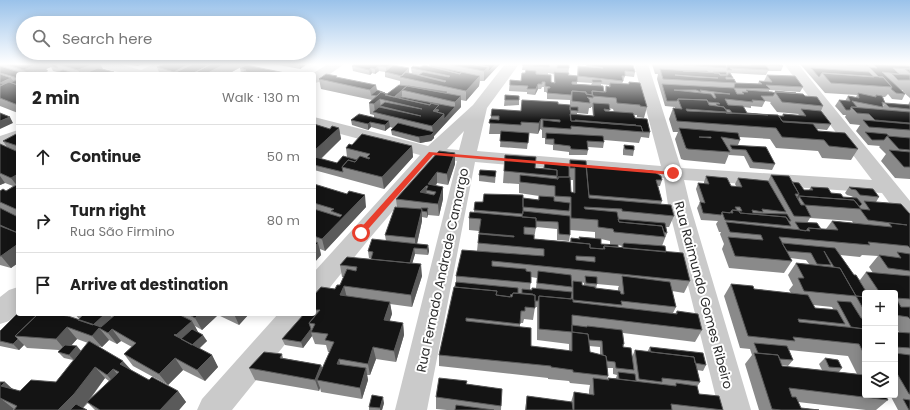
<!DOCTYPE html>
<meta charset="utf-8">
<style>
body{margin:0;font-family:Poppins,sans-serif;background:#f6f6f6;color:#222}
.controls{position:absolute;right:12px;bottom:12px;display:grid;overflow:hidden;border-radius:4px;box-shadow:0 2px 10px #0003}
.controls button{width:36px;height:36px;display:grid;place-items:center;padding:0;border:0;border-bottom:1px solid #e0e0e0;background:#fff;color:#222;font:20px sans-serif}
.stop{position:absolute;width:12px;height:12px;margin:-9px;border:3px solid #e83e2c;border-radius:50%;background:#fff}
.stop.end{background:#e83e2c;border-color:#fff;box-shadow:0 1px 4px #0008}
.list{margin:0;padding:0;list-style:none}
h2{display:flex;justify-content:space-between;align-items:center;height:52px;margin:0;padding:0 16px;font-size:17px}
h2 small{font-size:13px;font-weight:400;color:#767676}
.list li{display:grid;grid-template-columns:26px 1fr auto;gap:12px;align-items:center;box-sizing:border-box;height:64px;padding:0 16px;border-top:1px solid #e0e0e0}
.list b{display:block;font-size:15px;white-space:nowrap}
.list p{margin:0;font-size:13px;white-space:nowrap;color:#767676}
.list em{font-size:13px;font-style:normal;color:#767676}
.icon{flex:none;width:22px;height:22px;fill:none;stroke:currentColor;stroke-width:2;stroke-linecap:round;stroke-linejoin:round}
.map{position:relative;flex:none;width:910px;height:410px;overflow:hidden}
.search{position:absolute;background:#fff;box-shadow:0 2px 10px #0003;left:16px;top:16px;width:300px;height:44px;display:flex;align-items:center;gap:10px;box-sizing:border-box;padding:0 14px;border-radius:22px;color:#767676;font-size:15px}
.panel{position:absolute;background:#fff;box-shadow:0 2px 10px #0003;left:16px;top:72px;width:300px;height:244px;border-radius:4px}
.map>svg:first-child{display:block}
</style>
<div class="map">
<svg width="910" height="410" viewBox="0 0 910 410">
<rect width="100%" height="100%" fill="#fff"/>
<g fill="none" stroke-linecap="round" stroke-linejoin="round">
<!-- minor -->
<path fill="#cacaca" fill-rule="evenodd" d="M97,64H118L141,70L154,64H172C159,83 117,72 99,67Z
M328,64H344L319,82L314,83V74H312Z
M505,64H519L487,108L477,151L661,166L634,64H648L681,168L872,180L784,64H798L910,201V222L902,220L882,193L684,180L690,205L751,410H719L668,205L664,178L475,162L427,410H395L457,161L437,159L369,239L323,296L314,299V272L420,155L314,127V117L428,146L473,105ZM464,131L459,150L447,149Z
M18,130V142L0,148V136Z
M18,287V313L9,321L0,324V297L9,290Z
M278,314H307L303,322L232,410H197L202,399Z"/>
</g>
<!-- wall -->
<path fill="#8a8a8a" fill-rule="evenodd" d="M0,64H100L103,69L115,74H52L57,72L53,71L51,67L46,69L48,71L42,74H18V113L0,106Z
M126,64H143L137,66Z
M165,64H248L242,67H241L228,74H165L159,72L157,67Z
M274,64H307L300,69Z
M393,64V65L409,73L412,74L411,68L429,66V64H500L484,81H480L479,86L466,101L461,100V107L434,136V138L431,141L420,143L392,135L391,130L393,128L390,127L385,131L371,127L368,130L352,125L351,120L374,117V115L370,114L369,103L372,100L321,89L319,79L337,76V77L377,90L387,94L400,85V81L385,77V72L379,71L375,74L372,73L370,75L353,71L352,66Z
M523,64H569V68L568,75L577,76L578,66L586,67V65L574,64H627L635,72L634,77L625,76L622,84H629V82L647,107L644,118L637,117V115H634L635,118L650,132L649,138L641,137L639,143L604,140V142L603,148L588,147V150L587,155H569V152L553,150V145L545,144V138H542V130L540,129L538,134L529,133L527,149L500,147L501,134H489L491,116L521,111L548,101L570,107V100L547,99V92H544V87H542L541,89H538L535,95L527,94V92L509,91L510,80L521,81L525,73L526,70H522ZM548,73L554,74V83L551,82L548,75ZM577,82L592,83L591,85L577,84ZM601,84L609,85V87L606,86L605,92L601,86ZM591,107H592L593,116L577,115V113L588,114L589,108H591ZM609,108L613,109L614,112H609Z
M652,64H744H743H780L783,66L781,71H768L766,75L730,73L733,78L732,79L735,83L758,84L759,81H765H764L767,75L803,87L800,92L769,90V92L774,93L775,91L805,96L823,106L821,111L831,124L827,130L817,129L818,131L858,149L851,160L822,158L818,151L776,148L770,139L739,137L740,140L738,145L775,164L772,170L750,168L744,156L729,155V154L725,164L684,160L681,159L675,139L678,132H673L669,119L673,108H675V107L665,106L657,79L658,74H655ZM765,101L771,102L770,103L777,112L799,114L798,115L783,114L782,116L747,113L744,107L751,108V106L762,107ZM699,137H711V138Z
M800,64H876L910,66V98L902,91L903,90H901L905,94L902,100L892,99L888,94L885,97H883L885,103L883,106V107L885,103L908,105L910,101V179L895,178L881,161L886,154L879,147L880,146L868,145L856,131L860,125L850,124L845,117L846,115H843L835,106L839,100L845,101L848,96L856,97L857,95L825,93Z
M883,64H910V65Z
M240,68L285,73L286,74H239L241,73Z
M505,95L519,96V105L504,106Z
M314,124L330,129L339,128L341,139L321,159L337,163L347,157L346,148L352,145L412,146L413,157L384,189L314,170Z
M18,133V263L11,268L0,265V191H6L13,186L5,183L0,185V144L7,147L3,141Z
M624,145L634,150L633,156L623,155V150Z
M439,151L455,164L448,185L437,183L436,186L443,187V199L439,216L428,215L427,218L422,217V221L417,244L428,245L429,251L428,255L415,254L412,263L422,276L412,307L390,304L392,314L389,321L403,323L404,335L396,362L376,359L370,375H367L368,380L362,399L321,392L320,388L319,391L255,380L249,368L282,354L283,358L321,365L322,369L330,352H328L326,345L315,344L312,336L303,348L285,345L282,339L304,314H314V295L335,289L340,285L344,277H342L340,265L371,259V258H369L368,251L386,241L385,235L397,207L396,199Z
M505,155L535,168H544L545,163L569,166L570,160L586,166L662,180L660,186H658L662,201L661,204L674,216L669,227H665L667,233L662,246L690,281L684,293L672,291L676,307L673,313L675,314L677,311L702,330L695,342L623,333L624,344L623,347L632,357L635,350L647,352L650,347L706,365L703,371L697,370L700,382L697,387L699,394L723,410H525L527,396L571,402L574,392L589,394V390L590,385L570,383L569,381L548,379V378L439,366V355L456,282V276L477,251L479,231L469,230V218L474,212L475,202H483L523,198L538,200L539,196L519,193V184L503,183ZM570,180H573V192H571ZM536,227L557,229V240L569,241L570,235V230L595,232V238L579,237V239L571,238L570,242L534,239ZM601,239L610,241V244H601ZM618,245L622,246L621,247H618ZM531,277L537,278L536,288L532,290H530ZM582,282L584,283V285H582ZM597,284L619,286L618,288V291L596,289ZM535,307H537V340L569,344V351L531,346L520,327V323H523L524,319L533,320ZM589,346L600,347V355L590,352ZM607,368H613V374L617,375L616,378H608L607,380L608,376Z
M496,171L495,183L479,181V175Z
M771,175L792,182L804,190H809L811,187L843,197H853L851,196L847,195L845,193L849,187L879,197L876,202L910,214V410H898L890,395H895V332H899L897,329L895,328V293H865V395L888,400L876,410H866L798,402L801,408L819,410H759L745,364L752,355L750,349L740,348L724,296L731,284L754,289L791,293L789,290L793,285L788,275L796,263L809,264L806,260L790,258L792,261L784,273L729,268L722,249L724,244L720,234L721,232H719L716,224L718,221L701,220L697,208L700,202L696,189L698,183L704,184V182L706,176L731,186H736L735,184L738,178L768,181ZM810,218L852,221L853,223L832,221L826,229H821L807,223ZM840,255L860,257L862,255L878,256L869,267L873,273L866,272L860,280L854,275ZM813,305L832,307L833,309L815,308ZM789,350L848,356L857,374L839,372L842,368L825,358L819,364L822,370L782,366V365L788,366L793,360Z
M314,184L366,207L325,251L320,249L321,255L314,263Z
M18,314H55L78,320L79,319L75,314H249L239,325L218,315L202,330L195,326L198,332L207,341L199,349L212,355L218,367L205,381L183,370L168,385L133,366L124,354L132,347L121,341L117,344L109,340L102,347L98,346L131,370L149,380L178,391L186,402L179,410H95L88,403L83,408L0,410V382L13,389L20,391L56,382L73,360L64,358L58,352L59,350L27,348L24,345L19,350L0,346V331ZM77,339L88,343L81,351L71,346ZM105,378L109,381L91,398Z
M467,384L502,389L501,410H447L436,409V397Z
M384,403L382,410H369V407Z"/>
<!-- shaded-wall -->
<path fill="#5a5a5a" d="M37,64H55L50,66L51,67L46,69L48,71L42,74H27L24,70Z
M94,64H100L104,71L98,74H80L78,70Z
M136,64H143L137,66Z
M189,64H201L176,72L177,74H174V72Z
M221,64H240L241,67L228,74H202Z
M241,64H248L242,67Z
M299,64H307L300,69Z
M393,64V69L386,73V67Z
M496,64H500L484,81V71L489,67Z
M378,66L379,71L375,74V69Z
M371,68L372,73L370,75L369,70Z
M409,68V73L402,76Z
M480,76L479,86L466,101V91Z
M11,78L15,83L3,88L0,83Z
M538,84V89L535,95L536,89Z
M376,85L378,95H371L370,90Z
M402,90V96L395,102L392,100Z
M461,96V107L455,113V102Z
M380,99L381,110L375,113L374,104Z
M439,105V116L433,111Z
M455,107V113L434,136V138L431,141L420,143L419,137L433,133L432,126L444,114Z
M10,117L13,123L0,129V121Z
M541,119L540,129L538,134L539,123Z
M389,121L390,127L385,131V125Z
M370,122L371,127L368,130V124Z
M339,128L341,139L314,165V151Z
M412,146L413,157L384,189L382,177Z
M455,153V164L448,185L447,174Z
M437,172V183L431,191L428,184Z
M18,174V187L11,178Z
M0,176L5,183L0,185Z
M426,186L427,197L420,192Z
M443,187V199L439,216L438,204Z
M365,195L366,207L325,251L322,239Z
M428,208V214L427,218V212Z
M422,209V221L416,248H415V238Z
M318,243L321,255L314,263V247Z
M18,244V263L11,268L1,256Z
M428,245L429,251L428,255L427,249Z
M414,248L415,254L409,275V269Z
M421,264L422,276L412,307L411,295Z
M344,286L347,298L340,295Z
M390,302L392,314L386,332L384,320Z
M105,314H109L112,318L100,329L109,340L102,347L92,336L90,328Z
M199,314H217L218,315L202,330L195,318Z
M234,314H249L239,325Z
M192,321L198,332L180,340L176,335Z
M403,323L404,335L396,362L394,351Z
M67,327L77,339L66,351L56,339Z
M112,329L121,341L117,344L108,333Z
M311,329L312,332H311L312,336L303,348L301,342Z
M203,335L207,341L195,352L191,346Z
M18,339L24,345L19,350L13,344Z
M77,346L82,352L75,361L69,355Z
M373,347L376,359L370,375L368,364Z
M212,355L218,367L205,381L197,370Z
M175,358L183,370L168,385L159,374Z
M339,359L342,371L337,364Z
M123,361L133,372L120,364Z
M321,365L325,376L317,380L320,388L319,391L315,380Z
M95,367L105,378L85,405L81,410H58Z
M366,368L368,380L362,399L360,388Z
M113,369L123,381L117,386L107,375Z
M5,382L18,394L1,386Z
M178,391L186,402L179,410H160Z
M383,397L384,403L382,410H380V408Z
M0,398L14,409L13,410H0Z"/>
<!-- building -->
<path fill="#141414" stroke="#5a5a5a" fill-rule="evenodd" d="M4,64H37L24,70Z
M55,64L58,68L50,66Z
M56,64H94L78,70Z
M165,64H189L174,72L157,67Z
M193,64H207H205L208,65L211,64L194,73L195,74H183L176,72Z
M211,64H225L206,74H200L194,73Z
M355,64H393L386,67L378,66L375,69L371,68L369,70L352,66Z
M445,64H470L489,67L484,71Z
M470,64H496L488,72L489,67Z
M523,64H533L532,66L522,65Z
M533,64H550L549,67L532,66Z
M551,64H567L569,65V68H557V64Z
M587,64H627L633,65L635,72L625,71V76H622L623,81L578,76V66L603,68L587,65Z
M669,64H726L727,68Z
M726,64L751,65L750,64H780L783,66L766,65L769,70L730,68L732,70H727V68Z
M824,64H866L869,66Z
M875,64L910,66V69L893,68L899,74L882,72L905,94L896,93L891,89L892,87L883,77H879L869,67L877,68L874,65Z
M246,65L285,73L283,74H256L245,72L241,74H239L246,70L240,68Z
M393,65L409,68L402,76L385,72Z
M424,65L460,74L461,72L480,76L466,91L400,77L405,72L445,82L446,81L419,75L423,72L449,77L450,76L411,68L413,66L420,67Z
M0,66L25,74H18V78L0,73Z
M431,66L461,72L460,74Z
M98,68L114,72L110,74H83Z
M811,68L869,72L874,77L822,73L819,77Z
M660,69L719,73L720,75H728V73H730L733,78L726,77V79H734L736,83L663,79ZM675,75L718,78L696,77Z
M905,69H910V73Z
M63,70L77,74H52Z
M526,70L536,71V74L551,75V82L555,83L554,72L569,73L568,75L578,76L577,82H572V84L603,86L604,92L592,91V95L586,94V92L572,91L571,95L547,93L548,88H550V87L545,86V82H542V84H538L536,89H527L528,86L510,85V80L521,81L522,73H525Z
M683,71H707L708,72Z
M245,72L256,74H241Z
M713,72H726L727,75H720L719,73H714Z
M822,73L883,77L892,87L831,83Z
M0,74L11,78L0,83Z
M326,74L337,76L336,77L376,85L370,90L319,79Z
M892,74L910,75V80H898Z
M767,75L795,76L803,87L766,85L770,89L734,88L735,83L762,84L759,81L772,82Z
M18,80V84L17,85L10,82Z
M592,80H601L602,82H593Z
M9,82L18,85V88H16L18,89V105L0,98V86Z
M629,82L640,83L647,107L640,106V105L617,103L616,98L593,96L592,91L606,92V86L610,87V83L629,84Z
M0,83L4,84L0,86Z
M662,84L734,88L737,94H744L742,92H748L746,90L772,92L775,93L773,96H761L765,101L752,100L753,102L725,99L728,105L743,106L747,113L768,115L726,113H732L730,110L725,109L724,107L718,106L716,104H720L719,103L708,102L707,100L678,99L677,101H667ZM674,90H696L701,92L700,90L730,94L714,93L716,98H714L711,94Z
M399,85L407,86L394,97L387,95V94Z
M407,86L461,96L455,102L402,90Z
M408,86L447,92L446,93Z
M377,90L385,93L381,92L377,96L371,95Z
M572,91L586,92V94L593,95V98L587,97L589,99L590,103L572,101Z
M775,91L796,93L776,92Z
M381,92L387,94L385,95L430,105L431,103L439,105L433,111L444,114L432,126L373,112L379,107L421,116L380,106L385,102L422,109L380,99L374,104L369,103Z
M775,92L803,94L805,96L817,97L823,106L782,102Z
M858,93L876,97V95L882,96L885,103L882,102L883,107L852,101L857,107H851L850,110H846L839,100L850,101L848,96L859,98Z
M505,95L519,96V100H505Z
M401,97L455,107L444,119V114L437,112L439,110L435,109L439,105L431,103L430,105L399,98Z
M678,99L707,100L709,105L724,107L727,112L686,109L687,111L778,115L783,122L813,124L818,131L845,133L858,149L829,146L824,140L782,137L776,128L677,121L673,108L682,109Z
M522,100L558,102V104L570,105L571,121L641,126L643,132L571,126V129L543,127V120L560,122V120L541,119L539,123L521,122V125L489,123L490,119L499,120V116H491L492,109L521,111Z
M593,103L609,104L610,110L604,109L605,111L633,113L635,118L647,119L650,132H643L641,126L601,123L636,125L575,120V121H571L570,114L594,116Z
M885,103L910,105V109H909L889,107Z
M570,107H578V111L570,110Z
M851,107L910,112V123L875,120L869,114L857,113Z
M801,109L821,111L831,124L782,121L779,116H784L783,114L806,116Z
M0,113L10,117L0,121Z
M359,114L389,121L385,125L370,122L368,124L351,120Z
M863,120L910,124V130L869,127Z
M398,123L434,132L431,135L419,137L391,130Z
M314,124L330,129L332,126L339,128L314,151V141L316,140H314Z
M679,128L738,133L740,140L721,137L730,152L688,149L686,148ZM699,137H711V138Z
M501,131L529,133L528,143L500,141Z
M865,132L887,134L889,136H887L884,140H872Z
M18,133V146L3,141Z
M546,133L603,136L604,142L587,141L588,150L571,149L570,146L554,144V139H546Z
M362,134L412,146L382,177L342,167L348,160L355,162L360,156L369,159L370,158L367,157L370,154L346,148L349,144L352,145Z
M887,136L910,138V150L899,149Z
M0,144L16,151L18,149V174L11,178L0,173Z
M624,145L634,146V150L625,149Z
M730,145L766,147L775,164L753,162L746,150L732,149Z
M889,150L910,152V167H904Z
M439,151L455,153L447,174L437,172L428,184L443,187L438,204L396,199ZM426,186H428L426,190L436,192L434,195L420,192Z
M505,155L536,157L535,168L557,170V176L504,171Z
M343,156L357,160L355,162L348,160L342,167L343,172L314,165V158L315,157L337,163Z
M570,160L586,161L589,198L671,205L674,216L622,211V209L584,207L585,209L617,212L619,222L662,226L665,237L614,232L613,229L598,227V220L571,218V197L555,196V186L520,182V175L558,179V177H570L571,192L575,193V168H570Z
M545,163L569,166V177H558V179H557V170L544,168Z
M586,166L653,171L661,176L662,180H656L662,201L589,195Z
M480,170L496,171L495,177L479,175Z
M771,175L789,176L799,194H795L801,205H805L811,217L794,216Z
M706,176L727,178L731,186L742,187L738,178L768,181L786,212L762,209L763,212L752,210L753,213L787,214L791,221H789L786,217L740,213L739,211H742L740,207H735L737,210H732L730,213L722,212L721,215L703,213L700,202L705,203L698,183L709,184Z
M792,182L799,183L804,190H813L811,187L828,188L831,193L841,194L843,197L857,198L862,204L860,206H859L854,200L799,196L798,199L797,198L799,194Z
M18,184V210L0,202V191L3,189L6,191Z
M314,184L347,194L349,191L365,195L322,239L314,236V209L340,217L342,215L331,211L334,209L314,203Z
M849,187L873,189L879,197L860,195L856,190L851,189Z
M484,194L523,195V214L474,210L475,202H483Z
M539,196L554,197V201L570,203L569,211L523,207V198L539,200Z
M799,196L854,200L861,209L870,210L864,201L901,204L910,214V248L908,246L868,242L870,245L779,237L792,261L735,256L728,237L763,240L761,235L730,232L726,222L810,231L808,228L838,230L832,221L892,227L889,223L907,225L868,220L860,209L805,205Z
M395,207L422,209L415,238L385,235Z
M0,208L18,217V233L0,225Z
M421,208H428L427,212L422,211Z
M732,210L739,211L740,213L786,217L791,226L725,220L722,212L733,213Z
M523,211L570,216V235L559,234L558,222L536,221V218L522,217Z
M470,212L536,218V228L524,227V234L534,235V239L590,244V248L605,249L604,246L683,253L690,281L492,261V266L526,269V271L531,272V283L456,276L462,250L544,256V249L478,243L479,234L514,237V236L479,233L481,219L469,218ZM576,256L595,257V262L576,260Z
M618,219L665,223L667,233L664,232L662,226L619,222Z
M795,222L817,223L821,229L808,228L806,231L800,230Z
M0,226L18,233V244L1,256H0Z
M579,237L601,239V244L618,245V247L604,246L603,249L590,248V244L571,242V238L580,239Z
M372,239L428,245L427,249L414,248L410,263L371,259L373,252L368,251Z
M314,241L318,243L314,247Z
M624,243L665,246L666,252L623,248V244Z
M782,243L835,248L854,275H856L867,293H865V297L856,296L840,268L834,267L824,251L831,265L817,264L811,253L787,251Z
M897,252L910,254V271L888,268L879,255L901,258Z
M347,257L421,264L411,295L344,286L340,295L390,302L384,320L403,323L394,351L373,347L368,364L339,359L337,364L366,368L360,388L317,380L334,342L325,340L328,334L311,332L315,324L309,323L320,310H314V295L321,287L335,289L337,285H340L347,269L356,271L357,267L340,265Z
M796,263L840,268L856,296L804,291L798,278H804Z
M538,271L571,275L572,287L537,283Z
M866,272L910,276V299L895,298V293H880Z
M585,276L597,277V284L586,283Z
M622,276L670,282L676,307L621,301L622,305L573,300V281L582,282V285L595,287V288L620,291L621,294H624Z
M456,282L518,288V293H513L512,295L511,294L510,297L496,295L497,291L455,287Z
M731,284L753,286L754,289L808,295L815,308L837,310L845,324L798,319L799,322L865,329V356L859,344L793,337L795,341L748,336Z
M454,287L497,291L496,295L512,297L513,293L535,295V308L525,307V311H521L520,324L466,318V321L531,328V346L572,351V332L539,329V296L573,299V302L677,314V311L698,314L702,330L572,315V332L588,334L590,352L606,356L608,376L573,372V370L551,367V366L439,355Z
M532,288L572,292L571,299L539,296L538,301H535V295H533V294L522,293V289L532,290Z
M856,296L865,297V312Z
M895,300H897L901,307H910V319L908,317L895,315Z
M837,301L851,302L861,318L865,319V329L851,327Z
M18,313V314H38L15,336L18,339L13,344L0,341V331Z
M38,314H52L68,316L101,327L116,314H178L192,321L176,335L175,334L174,335L212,355L197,370L175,358L159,374L124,354L136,343L112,329L108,333L99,328L92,336L67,327L56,339L15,336Z
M75,314H105L93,325L78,320L82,316Z
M188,314H199L195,318Z
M304,314L316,315L309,323L311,329L301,342L282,339Z
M572,325L587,327V326L622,330L624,344H623V347L631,348L634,370L616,368L615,362L607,361L606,356L603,355L602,341L589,340L588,334L572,332Z
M192,329L203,335L192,345L181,339Z
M895,332L910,333V348L895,347Z
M89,341L123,361L120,364L149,380L152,377L178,391L160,410H100L87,402L119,372L113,369L107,375L95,367L74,394L58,410H14L17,406L0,398V382H5L1,386L20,391L31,380L56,382Z
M754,343L787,346L793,360L780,359L778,355L758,353Z
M65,345L77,346L69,355L58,352Z
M650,347L703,353L706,365L695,363L694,357L651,352Z
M635,350L694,357L700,382L662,378V382L639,379Z
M264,352L282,354L280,358L321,365L315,380L249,368Z
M754,353L778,355L782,366L865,375V395H885L888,400L789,388L792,397H796L801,408L819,410H781L772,409Z
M895,353L910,355V394H909L895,370Z
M825,358L838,360L842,368L829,367Z
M618,372L635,374L636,381L619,379Z
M439,378L467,381L466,384L502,389L501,406L436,397Z
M593,378L609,380L608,378L676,386V383L697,386L699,394L719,396L723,410L671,404L672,410H574V392L594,395Z
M372,395L383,397L380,408L369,407Z
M527,396L572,402L573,410H526Z
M903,399L910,400V410H909Z
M76,404L87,410H70Z
M456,405L494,410H455Z"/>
<!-- sky -->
<linearGradient id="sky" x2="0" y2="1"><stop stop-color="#9ac2ea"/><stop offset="0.53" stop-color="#fff"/><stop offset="1" stop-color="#fff" stop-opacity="0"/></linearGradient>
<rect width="910" height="121" fill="url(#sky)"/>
<!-- route -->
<path fill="#e83e2c" d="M429,152L673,172L676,173L673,175L433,155L363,235H358V231Z"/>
<g text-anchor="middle" stroke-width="4" stroke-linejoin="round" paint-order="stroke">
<!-- street labels -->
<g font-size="13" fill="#2d2d2d" stroke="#fff">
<text transform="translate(442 270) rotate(-78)" y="5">Rua Fernado Andrade Camargo</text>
<text transform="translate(704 295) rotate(75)" y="5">Rua Raimundo Gomes Ribeiro</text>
</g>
</g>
</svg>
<div class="controls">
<button>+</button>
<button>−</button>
<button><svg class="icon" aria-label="layers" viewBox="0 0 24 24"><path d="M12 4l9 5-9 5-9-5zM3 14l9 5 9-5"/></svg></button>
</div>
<div class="stop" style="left:361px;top:233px"></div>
<div class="stop end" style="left:673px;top:173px"></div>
<div class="search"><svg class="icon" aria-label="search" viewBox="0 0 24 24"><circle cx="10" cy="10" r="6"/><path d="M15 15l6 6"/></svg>Search here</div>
<section class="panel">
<h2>2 min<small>Walk · 130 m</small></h2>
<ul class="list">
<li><svg class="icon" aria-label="ahead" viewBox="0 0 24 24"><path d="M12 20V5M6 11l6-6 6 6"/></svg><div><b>Continue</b></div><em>50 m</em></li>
<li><svg class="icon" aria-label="right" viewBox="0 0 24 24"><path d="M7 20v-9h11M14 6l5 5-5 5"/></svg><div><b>Turn right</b><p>Rua São Firmino</p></div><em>80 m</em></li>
<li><svg class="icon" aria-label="arrive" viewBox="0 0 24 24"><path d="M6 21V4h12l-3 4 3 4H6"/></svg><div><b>Arrive at destination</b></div></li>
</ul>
</section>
</div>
